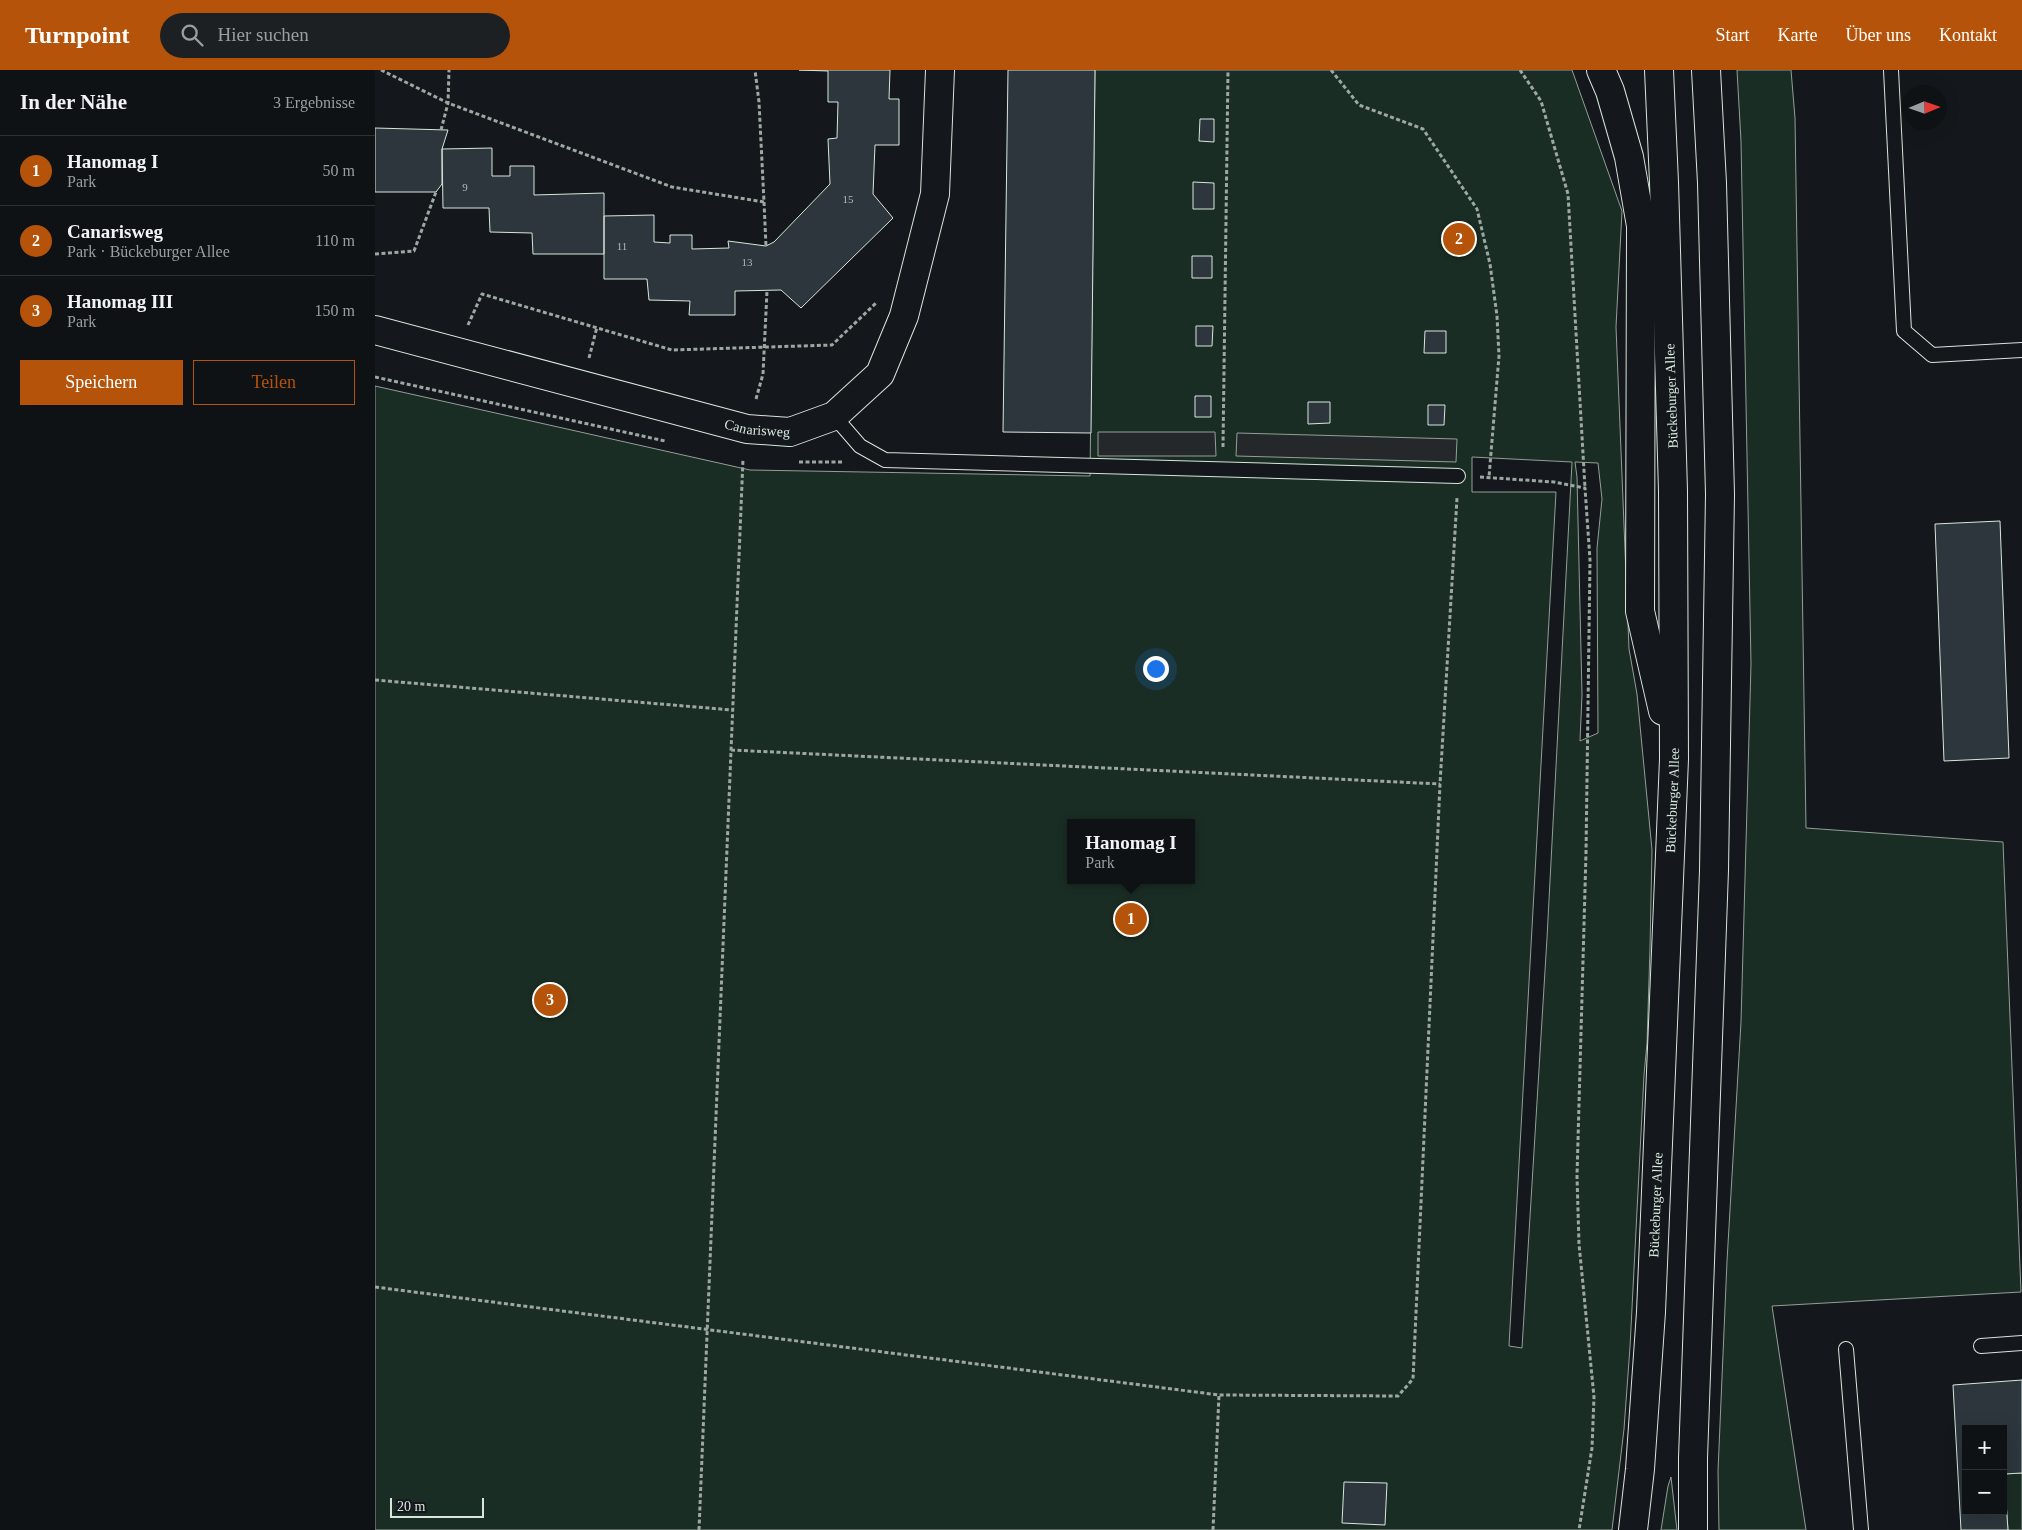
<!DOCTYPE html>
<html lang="de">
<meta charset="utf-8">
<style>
body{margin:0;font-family:"Times New Roman",serif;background:#1d2022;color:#f1f3f6}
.controls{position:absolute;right:15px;bottom:15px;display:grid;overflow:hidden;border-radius:0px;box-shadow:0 5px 20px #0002}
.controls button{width:45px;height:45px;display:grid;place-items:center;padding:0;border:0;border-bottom:1px solid #2f3234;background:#0f1215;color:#f1f3f6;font:25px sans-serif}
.compass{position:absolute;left:1527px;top:15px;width:45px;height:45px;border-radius:50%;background:#0f1215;box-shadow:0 5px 20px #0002;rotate:88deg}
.scale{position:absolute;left:15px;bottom:12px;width:94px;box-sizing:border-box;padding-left:5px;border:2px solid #d8e6dc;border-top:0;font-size:14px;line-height:18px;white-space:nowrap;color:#d8e6dc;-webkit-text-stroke:4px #14181c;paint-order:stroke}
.you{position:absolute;left:780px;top:598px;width:18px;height:18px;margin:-12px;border:4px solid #fff;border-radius:50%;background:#1a73e8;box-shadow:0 0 0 8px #1a73e833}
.badge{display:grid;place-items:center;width:32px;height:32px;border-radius:50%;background:#b45309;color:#fff;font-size:16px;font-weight:700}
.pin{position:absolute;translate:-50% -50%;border:2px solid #fff;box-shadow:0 1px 5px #0006}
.popup{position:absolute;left:692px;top:749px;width:128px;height:65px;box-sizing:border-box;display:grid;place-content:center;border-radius:0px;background:#0f1215;filter:drop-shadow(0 1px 4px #0005);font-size:16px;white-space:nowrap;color:#9b9ea0}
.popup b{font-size:19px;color:#f1f3f6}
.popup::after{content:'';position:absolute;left:50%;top:100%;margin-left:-10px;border:10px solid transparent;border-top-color:#0f1215}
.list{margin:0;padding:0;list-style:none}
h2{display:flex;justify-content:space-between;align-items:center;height:65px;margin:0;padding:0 20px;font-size:21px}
h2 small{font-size:16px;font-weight:400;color:#9b9ea0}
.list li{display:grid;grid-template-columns:32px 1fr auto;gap:15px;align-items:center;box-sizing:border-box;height:70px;padding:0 20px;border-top:1px solid #2f3234}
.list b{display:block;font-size:19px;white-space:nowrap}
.list p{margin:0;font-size:16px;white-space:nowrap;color:#9b9ea0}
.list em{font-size:16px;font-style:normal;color:#9b9ea0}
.actions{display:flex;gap:10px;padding:15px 20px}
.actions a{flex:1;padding:11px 0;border:1px solid #b45309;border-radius:0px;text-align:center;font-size:18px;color:#b45309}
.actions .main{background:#b45309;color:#fff}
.icon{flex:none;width:28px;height:28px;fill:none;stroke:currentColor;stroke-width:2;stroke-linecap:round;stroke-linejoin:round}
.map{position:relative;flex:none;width:1647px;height:1460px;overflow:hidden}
header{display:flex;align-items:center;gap:30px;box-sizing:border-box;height:70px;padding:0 25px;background:#b45309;color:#fff}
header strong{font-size:24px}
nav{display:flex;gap:28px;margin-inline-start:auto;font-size:18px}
.search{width:350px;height:45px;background:#1d2022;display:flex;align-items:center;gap:12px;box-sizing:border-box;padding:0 18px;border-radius:28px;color:#9b9ea0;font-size:19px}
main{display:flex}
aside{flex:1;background:#0f1215}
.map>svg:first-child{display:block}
</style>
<header>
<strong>Turnpoint</strong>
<div class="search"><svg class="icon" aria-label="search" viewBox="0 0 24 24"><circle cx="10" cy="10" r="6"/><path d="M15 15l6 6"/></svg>Hier suchen</div>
<nav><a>Start</a><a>Karte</a><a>Über uns</a><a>Kontakt</a></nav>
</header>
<main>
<aside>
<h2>In der Nähe<small>3 Ergebnisse</small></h2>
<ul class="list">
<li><span class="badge">1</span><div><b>Hanomag I</b><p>Park</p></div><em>50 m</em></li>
<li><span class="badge">2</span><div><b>Canarisweg</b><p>Park · Bückeburger Allee</p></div><em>110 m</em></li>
<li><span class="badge">3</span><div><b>Hanomag III</b><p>Park</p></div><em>150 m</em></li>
</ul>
<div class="actions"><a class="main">Speichern</a><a>Teilen</a></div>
</aside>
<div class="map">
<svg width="1647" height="1460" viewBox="0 0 1647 1460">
<rect width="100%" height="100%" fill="#14181c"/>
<!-- green -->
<path fill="#1a2d24" stroke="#939e99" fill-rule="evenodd" d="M720,0H1197L1247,141L1241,257L1254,579L1262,624L1277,780L1275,878L1272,973L1269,1005L1255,1277L1249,1359L1237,1460H0V316L375,400L715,406ZM1097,387L1197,392L1172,868L1147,1278L1134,1276L1181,422H1097ZM1200,392L1223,393L1227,429L1222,478L1223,663L1205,671L1207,625L1202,407ZM696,753H816V810H696Z
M1362,0H1416L1420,48L1431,758L1628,772L1646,1222L1397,1236L1431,1460H1344L1343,1401L1352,1191L1366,952L1376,594L1366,71Z
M1647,1403V1460H1633L1629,1404Z
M1296,1407L1302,1460H1286L1293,1416Z"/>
<!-- parking -->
<path fill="#24282b" stroke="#939e99" d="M723,362H840L841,386H723Z
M862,363L1082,369L1081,392L861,386Z"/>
<!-- building -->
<path fill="#2c363c" stroke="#d8e6dc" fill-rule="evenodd" d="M424,0H515L514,29H524V75H500L498,124L518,148L426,238L406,220L360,221V245H314L315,231L274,230L272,209H229V146L279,145V172L295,173V165H317V179L354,178L353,171L391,176L399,172L455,114L453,69L462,68L463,32H453V1Z
M633,0H720L716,363L628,362Z
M825,49H839V72L824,71Z
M0,58L73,60L67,79V114L61,122H0Z
M117,78V106H135V96H159V125L229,123V184H158L157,163L115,162L114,138H68L67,79Z
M818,112L839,113V139H818Z
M817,186H837V208H817Z
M821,256H838L837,276H821Z
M1050,261H1071V283H1049Z
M820,326H836V347H820Z
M933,332H955V353L933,354Z
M1053,335H1070L1069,355H1053Z
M1625,451L1634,688L1569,691L1560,454Z
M1647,1310V1403L1629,1404L1633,1460H1586L1578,1315ZM1591,1359H1628V1441H1591Z
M969,1412L1012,1413L1010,1455L967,1453Z"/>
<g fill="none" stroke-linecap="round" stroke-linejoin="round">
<!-- lane casing -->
<g stroke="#d8e6dc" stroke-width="16">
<path id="lane" d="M1516,0L1529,261L1557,285L1647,280
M459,346L485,376L510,390L1083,406
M1606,1276L1647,1273
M1471,1279L1486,1460"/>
</g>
<!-- street casing -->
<g stroke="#d8e6dc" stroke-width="30">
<g id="street">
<path id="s1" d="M0,260L372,359L415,362L459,346L505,304L529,246L560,124L565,0"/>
</g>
</g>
<!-- highway casing -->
<g stroke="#d8e6dc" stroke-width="30">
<g id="highway">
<path d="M1226,0L1235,21L1254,87L1266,156L1265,541L1288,641"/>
<path id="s2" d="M1258,1460L1265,1399L1276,1242L1299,689L1298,421L1289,112L1284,0"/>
<path d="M1318,1460V1388L1339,800L1345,424L1337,113L1331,0"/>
</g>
</g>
<!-- path -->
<path stroke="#9da8a2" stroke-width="3" stroke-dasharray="4 2.5" stroke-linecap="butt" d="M6,0L73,33L297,117L389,132L384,32L380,0
M956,0L984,35L1048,59L1102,139L1115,194L1122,246L1124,286L1114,407
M1145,0L1166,31L1193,124L1210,418
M66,60L73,33L74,0
M389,132L391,176
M0,184L39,181L61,122
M93,255L107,224L297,280L457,275L501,233
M214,288L222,257
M0,307L290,371
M381,329L388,304L392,221
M848,377L853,0
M424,392H468
M1105,407L1179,412L1210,418L1215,490L1211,783L1202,1106L1204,1174L1219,1327L1217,1378L1204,1460
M0,610L357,640
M356,680L1065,714
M0,1217L844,1325L1023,1326L1038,1309L1065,714L1082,428
M324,1460L368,389
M838,1460L844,1325"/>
<!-- lane -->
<use href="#lane" stroke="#14181c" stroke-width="14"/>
<!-- street -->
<use href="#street" stroke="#14181c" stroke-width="28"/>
<!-- highway -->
<use href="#highway" stroke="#14181c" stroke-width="28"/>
</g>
<g text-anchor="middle" stroke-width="4" stroke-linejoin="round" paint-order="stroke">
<!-- number labels -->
<g font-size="11" fill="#adbab4">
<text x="90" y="121">9</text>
<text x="473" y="133">15</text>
<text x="247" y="180">11</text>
<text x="372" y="196">13</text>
</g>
<!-- street labels -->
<g font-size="14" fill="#d8e6dc" stroke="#14181c">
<text transform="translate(1296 326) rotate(-92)" y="5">Bückeburger Allee</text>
<text dy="5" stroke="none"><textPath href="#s1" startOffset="395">Canarisweg</textPath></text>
<text dy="5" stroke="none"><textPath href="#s2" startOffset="731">Bückeburger Allee</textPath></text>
<text dy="5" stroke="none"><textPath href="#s2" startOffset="326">Bückeburger Allee</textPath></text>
</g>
</g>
</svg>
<div class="controls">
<button>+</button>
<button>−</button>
</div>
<svg class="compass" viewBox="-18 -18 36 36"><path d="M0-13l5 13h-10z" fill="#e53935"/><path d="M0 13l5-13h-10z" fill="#9b9ea0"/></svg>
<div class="scale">20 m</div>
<div class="you"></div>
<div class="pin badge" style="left:756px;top:849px">1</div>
<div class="popup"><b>Hanomag I</b>Park</div>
<div class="pin badge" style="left:1084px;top:169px">2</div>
<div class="pin badge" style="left:175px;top:930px">3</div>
</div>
</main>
